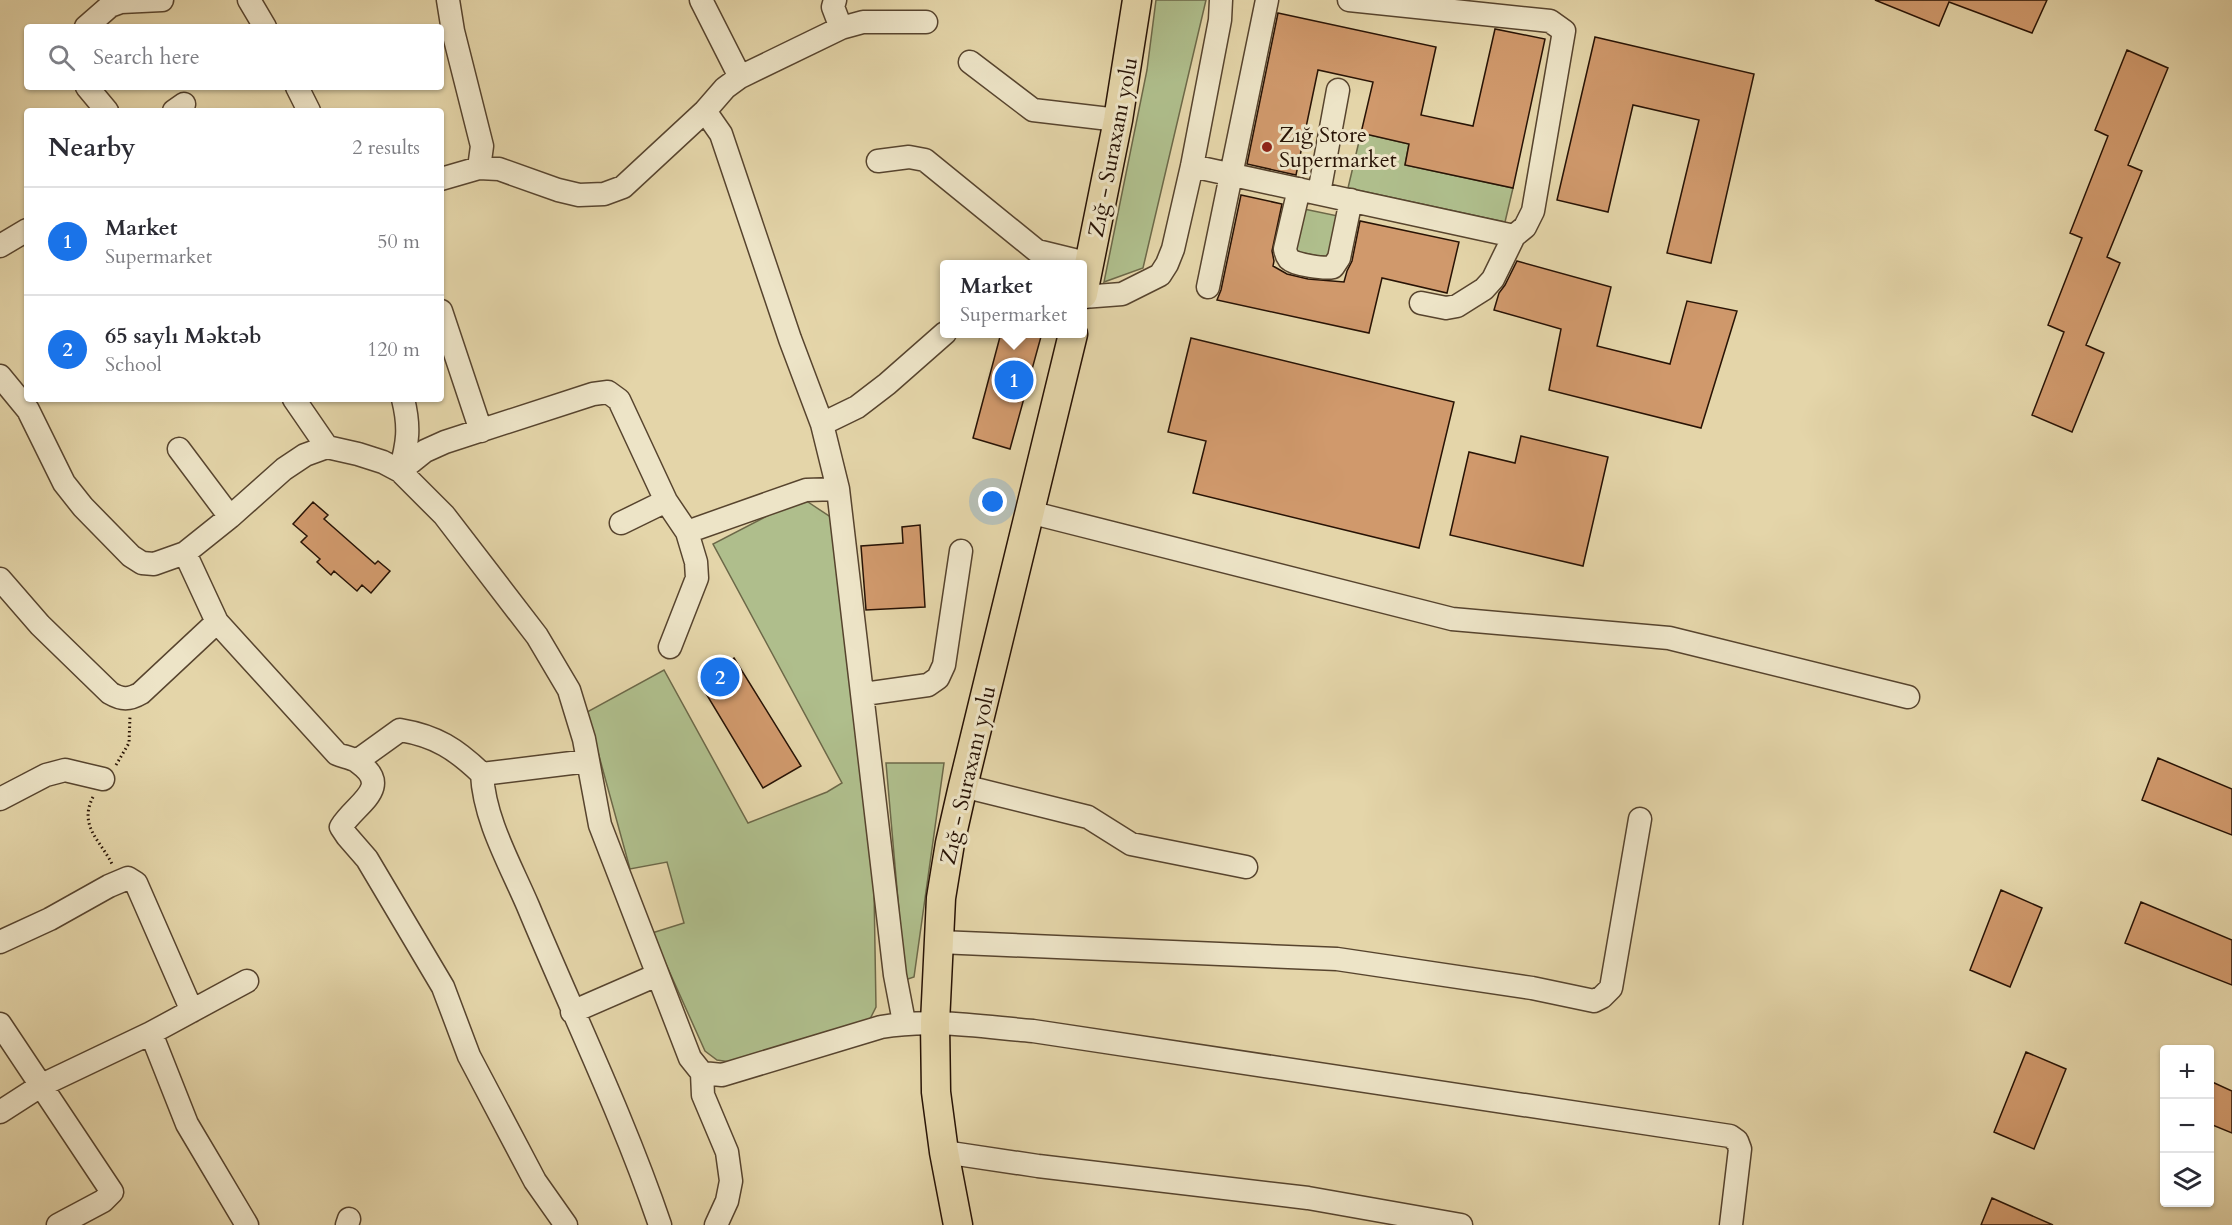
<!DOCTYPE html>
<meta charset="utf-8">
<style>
body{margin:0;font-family:Cardo,serif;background:#f7f7f7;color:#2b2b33}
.controls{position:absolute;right:18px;bottom:18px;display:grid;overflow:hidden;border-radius:6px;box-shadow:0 2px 4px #0004}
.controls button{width:54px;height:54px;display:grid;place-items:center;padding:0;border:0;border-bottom:2px solid #e1e1e2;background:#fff;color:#2b2b33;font:30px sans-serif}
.you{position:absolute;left:993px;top:502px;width:21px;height:21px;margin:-15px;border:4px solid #fff;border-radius:50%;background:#1a73e8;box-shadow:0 0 0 9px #1a73e833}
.badge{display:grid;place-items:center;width:39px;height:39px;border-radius:50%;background:#1a73e8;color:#fff;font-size:20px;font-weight:700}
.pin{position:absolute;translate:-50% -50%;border:3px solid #fff;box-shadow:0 2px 6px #0006}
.popup{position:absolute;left:940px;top:260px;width:147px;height:78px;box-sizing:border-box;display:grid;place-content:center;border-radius:6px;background:#fff;filter:drop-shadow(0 2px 4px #0005);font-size:20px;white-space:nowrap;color:#7c7c81}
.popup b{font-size:22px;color:#2b2b33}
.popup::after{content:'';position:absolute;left:50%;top:100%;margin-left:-12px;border:12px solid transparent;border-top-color:#fff}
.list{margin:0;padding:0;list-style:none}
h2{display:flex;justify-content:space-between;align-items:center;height:78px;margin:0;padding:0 24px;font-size:26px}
h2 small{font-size:20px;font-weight:400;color:#7c7c81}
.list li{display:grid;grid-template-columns:39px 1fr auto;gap:18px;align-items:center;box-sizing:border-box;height:108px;padding:0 24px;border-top:2px solid #e1e1e2}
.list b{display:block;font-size:22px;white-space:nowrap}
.list p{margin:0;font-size:20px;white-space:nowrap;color:#7c7c81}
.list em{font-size:20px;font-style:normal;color:#7c7c81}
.icon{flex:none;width:33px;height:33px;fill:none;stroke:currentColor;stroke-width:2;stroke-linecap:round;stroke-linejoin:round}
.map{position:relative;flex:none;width:2232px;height:1225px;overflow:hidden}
.search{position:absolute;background:#fff;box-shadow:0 2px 4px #0004;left:24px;top:24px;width:420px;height:66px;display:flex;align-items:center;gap:15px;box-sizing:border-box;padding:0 21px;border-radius:6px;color:#7c7c81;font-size:22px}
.panel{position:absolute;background:#fff;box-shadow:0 2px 4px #0004;left:24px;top:108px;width:420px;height:294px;border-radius:6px}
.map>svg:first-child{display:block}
</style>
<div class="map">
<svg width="2232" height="1225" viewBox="0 0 2232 1225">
<rect width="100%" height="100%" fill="#e4d5a9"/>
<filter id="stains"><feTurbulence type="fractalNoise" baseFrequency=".00333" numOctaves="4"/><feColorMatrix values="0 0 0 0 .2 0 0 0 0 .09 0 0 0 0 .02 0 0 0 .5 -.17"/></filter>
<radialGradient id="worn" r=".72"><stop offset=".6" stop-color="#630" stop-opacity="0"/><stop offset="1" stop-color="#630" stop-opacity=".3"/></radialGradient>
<!-- green -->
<path fill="#afbe8c" stroke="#6c6848" stroke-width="1.5" d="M1156,0H1206L1143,268L1104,282L1147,70Z
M1361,133L1409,144L1405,165L1513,188L1505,222L1348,188Z
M1304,209L1338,216L1328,258L1294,251Z
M802,498L832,518L874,890L876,1007L869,1021L730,1062L717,1060L705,1051L652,933L684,923L667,862L630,869L587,712L664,670L748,823L827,792L842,783L713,544Z
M886,763H944L914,977L905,980Z"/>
<!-- building -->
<path fill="#d0996c" stroke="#281305" stroke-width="1.5" d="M1875,0H2047L2032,33L1949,2L1939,26Z
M1278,13L1436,47L1421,115L1473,126L1495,29L1545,39L1513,188L1405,165L1409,144L1361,133L1373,82L1318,70L1296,175L1247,164Z
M1595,37L1754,74L1711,263L1667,253L1699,120L1633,105L1608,212L1557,200Z
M2127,50L2168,68L2128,165L2142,171L2107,257L2120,263L2086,345L2104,353L2072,432L2032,415L2064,332L2048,325L2082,238L2070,233L2108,136L2095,130Z
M1241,195L1282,204L1272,251L1274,261L1273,266L1287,274L1308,279L1344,282L1347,271L1352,261L1360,221L1459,242L1447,293L1382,278L1369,333L1217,300L1221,290Z
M1517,261L1611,287L1597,346L1670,364L1687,301L1737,311L1701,428L1549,390L1561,329L1494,310L1499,293L1505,285Z
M1001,333H1042L1010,449L973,438Z
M1191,338L1454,402L1419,548L1193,493L1206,441L1168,432Z
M1521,436L1608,457L1583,566L1450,535L1469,452L1515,463Z
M313,502L328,515L324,519L375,564L378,561L390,571L371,593L362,585L357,591L334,571L331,575L317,562L320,559L301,542L307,536L293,524Z
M920,525L925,607L866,610L861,546L903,543L902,527Z
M734,658L801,766L763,788L699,682Z
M2158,758L2232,789V835L2142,800Z
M2001,890L2042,908L2010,987L1970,970Z
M2141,902L2232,940V985L2125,943Z
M2026,1052L2066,1069L2034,1149L1994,1132Z
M2210,1081L2232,1091V1133L2210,1124Z
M1992,1198L2053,1225H1981Z"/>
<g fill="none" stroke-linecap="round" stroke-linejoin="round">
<!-- minor casing -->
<g stroke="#57442e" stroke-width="25">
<path id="minor" d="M249,0L265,27
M448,0L453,31L482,146L479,168
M701,0L740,77
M835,0L833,7L841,28
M1349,0L1550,21L1564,31L1533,211L1525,227L1514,236L1493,279L1484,289L1457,306L1446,308L1421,303
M86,27L110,6L121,2L162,0
M970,62L1033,110L1118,120
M87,87L107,111
M297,87L309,111
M174,111L184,104
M705,111L721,134L790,339L822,424L838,489L895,975L904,1022
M878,161L909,157L925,160L1037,251L1090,264
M1192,166L1514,236
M441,179L479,168L499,169L558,190L579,195L604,194L623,187L705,111L725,88L740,77L841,28L863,22H926
M1299,189L1285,249C1286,254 1286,255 1289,259C1295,265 1325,269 1333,267L1339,258L1351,200
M1319,193L1338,90
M0,246L27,230
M1208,287L1267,0
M1083,297L1122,294L1160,275L1167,264L1173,249L1192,166L1220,20L1221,0
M441,311L481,431
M0,376L28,410L64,483L83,507L131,556L142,563L154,564L185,553L230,517L284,469L305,455L327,447L358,454L383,462L400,471L444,515L537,636L569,690L584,739L600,825L690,1058L702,1073L722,1075L881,1027C931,1018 983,1027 1033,1031L1730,1136L1737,1141L1740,1149L1731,1225
M294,399L327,447
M822,424L857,407L887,384L945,333
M179,449L230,517
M400,471L425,451L445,442L593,394L608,392L619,400L666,501L687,532L696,562L697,578L670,647
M400,471C408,443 410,427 403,399
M1029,512L1452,619L1669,638L1908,697
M621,523L666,501
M687,532L806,490L838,489
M185,553L217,622L337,754C344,757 354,758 359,763C393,788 356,803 341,827L347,836L367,859L443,987L469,1056L535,1181L566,1225
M0,579L40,625L110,693C122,700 129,700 141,693L217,622
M864,694L928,685L938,678L944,665L961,551
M357,761L400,730C436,736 456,749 482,774C484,819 510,864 528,906C572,1012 623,1116 660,1225
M482,774L588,761
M963,786L1088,817L1131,844L1246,867
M0,799L46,775L65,770L103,779
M0,942L50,919L109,886L128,878L136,883L192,1011
M939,942L1337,959L1532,988L1594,1001L1602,997L1611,988L1640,819
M572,1012L657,975
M0,1024L112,1192L103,1201L58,1225
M151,1033L187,1124L247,1225
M702,1073L703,1095L727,1152L731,1181L727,1201L716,1225
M0,1112L42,1085L151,1033L247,981
M944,1152L1038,1166L1308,1198L1461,1225
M347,1225L349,1219"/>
</g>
<!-- major casing -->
<g stroke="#281305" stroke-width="31">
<path id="major" d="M1083,294L1118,120L1137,0
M958,1225L944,1152L936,1092L935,1023L941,898L950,843L963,786L1073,334"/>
</g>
<!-- path -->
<path stroke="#281305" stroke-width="3" stroke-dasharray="1.5 3" stroke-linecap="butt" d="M116,765L129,743L130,716
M93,797C78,826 101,841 112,864"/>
<!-- minor -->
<use href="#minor" stroke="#ede4c7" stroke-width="22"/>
<!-- major -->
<use href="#major" stroke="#e4d5a9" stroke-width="28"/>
</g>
<!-- markers -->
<circle fill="#8f2418" stroke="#ede4c7" stroke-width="2" cx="1267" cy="147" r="6"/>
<g text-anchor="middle" stroke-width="6" stroke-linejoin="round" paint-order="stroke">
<!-- poi labels -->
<g font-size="22" fill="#281305" stroke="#ede4c7" text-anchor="start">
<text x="1279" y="142">Zığ Store<tspan x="1279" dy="25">Supermarket</tspan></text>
</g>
<!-- street labels -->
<g font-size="22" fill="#281305" stroke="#ede4c7">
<text transform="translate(1112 147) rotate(-79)" y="8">Zığ - Suraxanı yolu</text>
<text transform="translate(967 775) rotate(-77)" y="8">Zığ - Suraxanı yolu</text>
</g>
</g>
<rect width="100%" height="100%" filter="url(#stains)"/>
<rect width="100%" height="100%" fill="url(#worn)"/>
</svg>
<div class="controls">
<button>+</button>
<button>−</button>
<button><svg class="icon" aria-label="layers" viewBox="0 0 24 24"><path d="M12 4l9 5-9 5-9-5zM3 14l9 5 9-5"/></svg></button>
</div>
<div class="you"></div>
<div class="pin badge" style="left:1014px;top:380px">1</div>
<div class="popup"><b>Market</b>Supermarket</div>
<div class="pin badge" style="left:720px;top:677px">2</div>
<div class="search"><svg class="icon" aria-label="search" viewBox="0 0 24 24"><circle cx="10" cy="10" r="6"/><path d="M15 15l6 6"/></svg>Search here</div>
<section class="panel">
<h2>Nearby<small>2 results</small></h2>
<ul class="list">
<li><span class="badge">1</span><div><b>Market</b><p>Supermarket</p></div><em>50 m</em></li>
<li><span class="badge">2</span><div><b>65 saylı Məktəb</b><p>School</p></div><em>120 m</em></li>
</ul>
</section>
</div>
